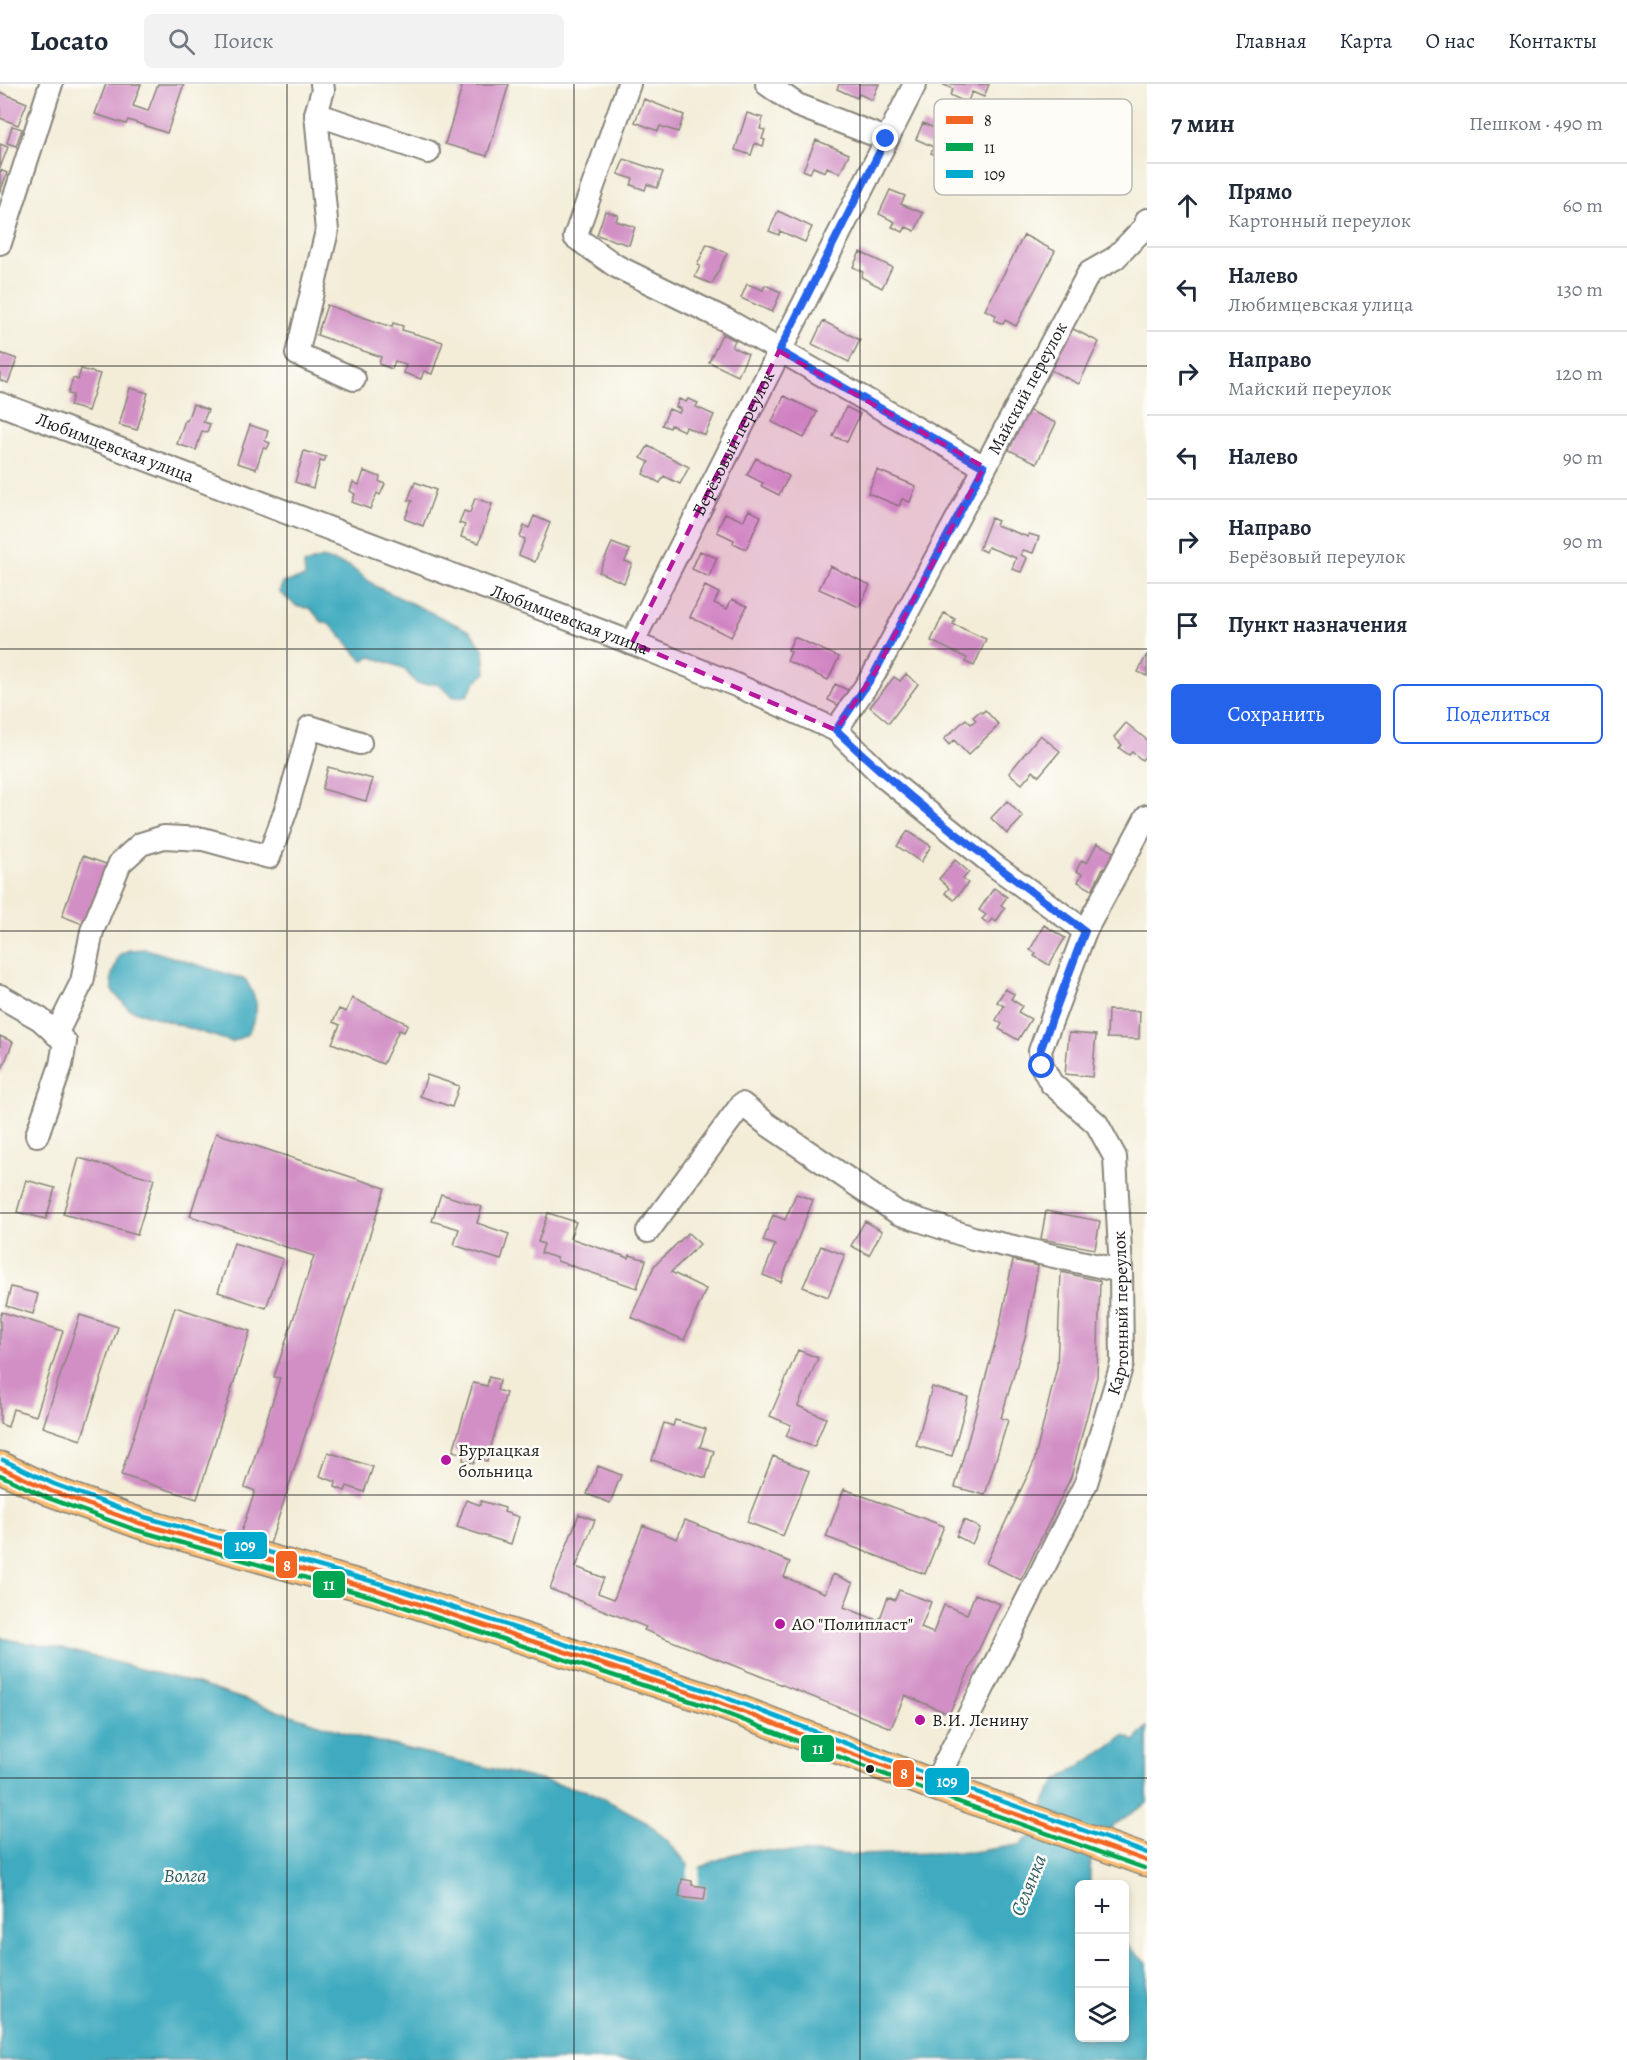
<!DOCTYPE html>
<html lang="ru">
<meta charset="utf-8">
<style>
body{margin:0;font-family:Alegreya,serif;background:#f2f2f3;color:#1f2937}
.controls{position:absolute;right:18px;bottom:18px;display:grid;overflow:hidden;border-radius:9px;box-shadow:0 3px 9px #0003}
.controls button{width:54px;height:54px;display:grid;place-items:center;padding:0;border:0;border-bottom:2px solid #e0e1e3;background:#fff;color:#1f2937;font:30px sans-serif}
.stop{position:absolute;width:18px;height:18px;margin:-14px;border:4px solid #2563eb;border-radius:50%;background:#fff}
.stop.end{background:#2563eb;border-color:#fff;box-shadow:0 2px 6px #0008}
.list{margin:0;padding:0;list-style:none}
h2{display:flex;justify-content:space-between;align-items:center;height:78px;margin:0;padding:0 24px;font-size:26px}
h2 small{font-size:20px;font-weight:400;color:#747a83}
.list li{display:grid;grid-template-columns:39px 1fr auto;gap:18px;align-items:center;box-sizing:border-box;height:84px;padding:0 24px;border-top:2px solid #e0e1e3}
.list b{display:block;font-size:22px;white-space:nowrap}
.list p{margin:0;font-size:20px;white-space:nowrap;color:#747a83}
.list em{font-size:20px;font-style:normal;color:#747a83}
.actions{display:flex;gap:12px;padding:18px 24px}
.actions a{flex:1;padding:14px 0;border:2px solid #2563eb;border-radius:9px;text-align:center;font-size:21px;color:#2563eb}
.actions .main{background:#2563eb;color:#fff}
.icon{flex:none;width:33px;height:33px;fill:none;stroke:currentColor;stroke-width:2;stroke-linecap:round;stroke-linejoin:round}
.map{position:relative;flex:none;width:1147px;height:1976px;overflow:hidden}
header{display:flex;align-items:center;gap:36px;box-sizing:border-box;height:84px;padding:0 30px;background:#fff;border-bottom:2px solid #e0e1e3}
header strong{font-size:28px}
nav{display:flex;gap:33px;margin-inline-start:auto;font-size:21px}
.search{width:420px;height:54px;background:#f2f2f3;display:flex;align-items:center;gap:15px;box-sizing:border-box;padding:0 21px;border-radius:9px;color:#747a83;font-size:22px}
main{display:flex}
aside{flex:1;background:#fff}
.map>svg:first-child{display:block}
</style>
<header>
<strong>Locato</strong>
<div class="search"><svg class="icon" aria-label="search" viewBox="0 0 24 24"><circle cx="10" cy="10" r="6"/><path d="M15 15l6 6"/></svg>Поиск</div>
<nav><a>Главная</a><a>Карта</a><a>О нас</a><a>Контакты</a></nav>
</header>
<main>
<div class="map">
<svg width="1147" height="1976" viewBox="0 0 1147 1976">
<rect width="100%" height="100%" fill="#fdfcf7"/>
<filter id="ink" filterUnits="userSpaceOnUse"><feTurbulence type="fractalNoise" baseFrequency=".0167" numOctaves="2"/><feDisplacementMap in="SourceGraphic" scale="12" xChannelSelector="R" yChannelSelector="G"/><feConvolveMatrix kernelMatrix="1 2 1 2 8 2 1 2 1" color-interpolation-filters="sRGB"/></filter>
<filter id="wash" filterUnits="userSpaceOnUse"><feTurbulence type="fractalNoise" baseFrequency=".008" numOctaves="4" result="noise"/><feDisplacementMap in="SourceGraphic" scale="24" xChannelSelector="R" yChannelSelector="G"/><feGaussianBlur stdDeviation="1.35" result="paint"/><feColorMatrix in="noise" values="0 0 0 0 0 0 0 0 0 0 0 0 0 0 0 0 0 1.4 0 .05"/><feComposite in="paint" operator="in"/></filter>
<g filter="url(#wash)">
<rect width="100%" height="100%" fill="#f3edd8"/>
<!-- water -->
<path fill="#41abc0" stroke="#2e646e" stroke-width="1.5" d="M322,474L349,482L377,503L470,547L484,566L486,589L476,597L466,613H454L437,600H417L403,584L369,572L363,577L331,541L321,537L310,524L298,523L279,508L283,499L305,493L304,480Z
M146,865L246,896C260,922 259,923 248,950L232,958L129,925L113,908L111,894L119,871L129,866Z
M0,1552L11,1556L68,1566L194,1599L362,1654L591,1708L644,1736L669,1758L689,1782L699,1784L730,1771L752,1766L855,1771L972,1768L1019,1761L1037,1748L1045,1717L1056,1697L1107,1665L1124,1652L1135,1657L1147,1643V1719C1113,1741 1087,1755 1090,1800H1080V1954H1124L1125,1859L1147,1879V1976H0Z"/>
<!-- pier -->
<path fill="#f3edd8" d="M689,1778L700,1781L698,1802L706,1803L704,1816L679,1813L682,1795H687Z"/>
<g id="blocks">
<!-- building -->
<path fill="#d28fc5" d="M106,0H141L133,22L148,27L158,0H184L167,49L128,36L126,40L95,30Z
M463,0H509L487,72L445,60Z
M839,0H879L872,16L859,10L857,14L837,5Z
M942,0H989L984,13L972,8L967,19L950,11L953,5Z
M0,8L27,19L18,41L0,34Z
M644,15L684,31L678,48L660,42L658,47L635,38Z
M747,29L763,34L760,45L765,46L762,55L765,56L763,62L755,59L751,71L735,66Z
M923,39L961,56L954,72L946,69L944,74L931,69L934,63L916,55Z
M12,42L22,45L16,62L7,59Z
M816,56L849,70L840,89L827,83L825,88L813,83L810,89L803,86Z
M0,60L8,63L0,84Z
M624,75L663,88L657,104L647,100L645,106L631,101L633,95L618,90Z
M0,86L7,89L0,108Z
M890,106L905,112L901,120L923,129L915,147L906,143L903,148L892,143L895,138L879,130Z
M605,127L618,131L616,137L635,143L629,161L597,151Z
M778,127L812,143L805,158L780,147L779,151L769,147Z
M1024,151L1055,167L1016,242L1005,236L1003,240L994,236L996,231L985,226Z
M707,160L727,169L712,200L695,193L700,182L697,181Z
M860,168L892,183L882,204L861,193L863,188L853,183Z
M747,200L763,206L765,201L781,208L772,228L741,214Z
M327,221L392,243L393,239L403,242L402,246L443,258L432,290L424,287L421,295L404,289L406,281L395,277L392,285L379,280L381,273L317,251Z
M823,237L860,256L849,278L812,260Z
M1069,243L1099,258L1079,300L1048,285Z
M722,250L735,256L732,263L748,270L738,292L709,278Z
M0,269L17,275L8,299L0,296Z
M81,285L100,290L88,327L70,322L73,311L68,310L73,294L78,296Z
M130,304L148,309L137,346L119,341Z
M784,312L817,328L804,354L772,338Z
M679,315L686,318L688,315L698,319L696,323L714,331L705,351L686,343L684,347L671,341L670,344L662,341L669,325L679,329L681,325L676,323Z
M193,320L208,326L203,338L210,340L207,348L202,347L196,366L177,360L185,336L187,337Z
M846,323L860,330L847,358L833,352Z
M1028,326L1056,339L1037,379L1009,366Z
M250,341L268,347L265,357L270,359L267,365L263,364L256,385L237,379Z
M648,362L689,383L680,400L664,392L660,399L643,390L649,378L641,374Z
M304,367L326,373L324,378L320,377L313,404L295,398Z
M756,374L789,392L779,411L761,402L763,399L747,391Z
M877,386L916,402L910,418L902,415L899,422L868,409Z
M364,387L380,393L379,397L385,400L380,411L377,409L370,425L352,418L355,410L350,407L353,398L359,401Z
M415,398L436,406L423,442L405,435L412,417L408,416Z
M475,414L492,420L479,459L461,453L465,441L459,439L464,427L470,429Z
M749,426L761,432L746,465L733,459L734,456L717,448L725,429L743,437Z
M534,432L550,439L535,478L519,471L525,455L520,453L524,442L529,444Z
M991,434L998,437L996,441L1028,453L1029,450L1039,453L1033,469L1023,466L1021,471L1027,474L1021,488L1012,485L1016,474L988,463L986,468L979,465Z
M612,459L630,466L625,477L632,480L624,499L599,488Z
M700,467L717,474L709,493L692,485Z
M830,482L870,501L859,523L819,505Z
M705,502L719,509L714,519L727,525L732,515L747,522L731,553L690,533Z
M944,529L955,535L953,540L986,555L974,582L965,578L967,574L931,557Z
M794,553L839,573L828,596L787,577L791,568L788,566Z
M1147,570V592L1138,588Z
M906,590L918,600L889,639L870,623L894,593L900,597Z
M835,600L854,609L846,625L828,616Z
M985,626L999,641L968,671L954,656L949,661L944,655L966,635L971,640L976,636L973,633L980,627L982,629Z
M1126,639L1147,656V670L1142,676L1132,668L1129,671L1119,664L1122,661L1114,653Z
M1040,651L1060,667L1039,692L1033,687L1022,700L1009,689Z
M328,683L373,695L366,717L322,705Z
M1007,717L1023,733L1007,750L991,734Z
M908,747L931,762L921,778L897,762Z
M1097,759L1117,770L1109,787L1103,784L1092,806L1078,798L1082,790L1076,787L1082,776L1087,779Z
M83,772L109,781L88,842L62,832Z
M955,776L969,788L963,795L968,799L954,816L945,809L949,804L939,795Z
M994,804L1007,813L1001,821L1005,824L996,838L992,835L988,840L982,835L986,831L979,826Z
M1044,841L1065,854L1049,881L1034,872L1036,869L1030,866Z
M1005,905L1014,910L1011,915L1022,922L1018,928L1031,935L1018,956L999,945L1002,940L996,936L1004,922L997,918Z
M352,914L408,940L404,948L399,946L383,980L332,959L340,941L333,938L339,925L346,928Z
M1108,926L1140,927L1139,955L1107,954Z
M1069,949L1096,951L1092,993L1065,990Z
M0,952L13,958L0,990Z
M427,991L459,1002L452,1023L420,1012Z
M216,1049L385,1104L270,1460L240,1451L255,1407L245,1403L280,1294L274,1293L314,1172L190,1132Z
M79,1074L154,1095L137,1151L63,1130Z
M26,1096L55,1104L46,1135L17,1128Z
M441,1110L482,1123L477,1139L509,1150L501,1176L454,1161L459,1145L432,1137Z
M796,1110L813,1116L781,1198L763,1191L775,1161L763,1157L773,1131L785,1136Z
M1046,1127L1100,1137L1095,1165L1041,1155Z
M548,1129L576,1138L570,1154L629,1174L630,1171L646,1176L637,1204L557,1177V1174L541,1169L544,1160L538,1158Z
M865,1137L882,1147L869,1171L851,1162Z
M688,1149L700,1160L671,1188L706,1205L684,1256L631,1233L654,1182Z
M234,1159L283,1175L266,1224L218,1208Z
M821,1162L845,1171L828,1213L803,1203Z
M1013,1176L1038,1182L1026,1250L1001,1334L1008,1336L985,1411L955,1403L999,1245Z
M1061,1188L1100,1197L1097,1293L1071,1393L1021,1496L986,1479L1034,1378L1057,1283Z
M11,1203L38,1210L33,1230L6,1222Z
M175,1223L250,1247L197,1415L121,1391Z
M2,1228L63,1247L36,1332L13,1325L8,1343L0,1340V1233Z
M80,1231L118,1243L81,1356L43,1343Z
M798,1266L818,1274L798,1322L826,1334L814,1363L786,1352L791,1341L770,1332Z
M489,1293L500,1296L497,1306L506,1309L487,1377L475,1374L474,1379L463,1376L464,1370L453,1367L473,1299L487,1302Z
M932,1303L968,1313L952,1372L916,1362Z
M675,1336L706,1345L700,1363L714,1367L706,1394L652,1376L664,1339L673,1342Z
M328,1368L373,1383L364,1408L347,1402L345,1407L335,1403L336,1398L320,1392Z
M773,1372L809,1387L783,1452L747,1438Z
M598,1382L621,1391L610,1419L587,1410Z
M844,1405L944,1442L925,1490L826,1453Z
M466,1416L480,1421L481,1417L505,1424L504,1428L519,1433L511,1460L457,1443Z
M579,1430L595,1436L576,1483L604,1494L598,1509L614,1515L643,1441L677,1455L685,1436L790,1478L784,1493L825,1509L833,1490L853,1499L844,1523L879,1537L888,1513L895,1516L899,1506L931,1518L921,1544L933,1549L944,1521L967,1530L975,1510L1000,1520L949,1630L905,1611L891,1644L644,1546L646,1543L550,1505Z
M964,1436L980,1444L972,1460L956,1452Z
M682,1795L692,1797V1801L706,1803L704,1816L679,1813Z"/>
</g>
</g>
<g filter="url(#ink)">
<use href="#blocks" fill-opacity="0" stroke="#88847a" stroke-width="1.5"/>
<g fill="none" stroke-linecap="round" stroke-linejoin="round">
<!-- minor casing -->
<g stroke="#88847a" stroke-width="26">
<g id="minor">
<path d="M322,0L323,6L316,30L327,147L297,270L354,295"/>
<path d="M629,0L575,153L616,182L728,237L984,383"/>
<path d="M767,0L797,21L886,55"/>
<path d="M316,30L428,68"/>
<path d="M0,159L51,0"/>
<path id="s1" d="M0,320L632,559L736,601L836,646L883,692L995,782L1085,847"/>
<path id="s2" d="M632,559L915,0"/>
<path id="s3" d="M836,646L874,590L1089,189L1115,174L1146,142L1147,136"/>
<path d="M0,912L40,935L65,958L61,981L37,1051"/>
<path d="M56,950L82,898L92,847L120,779L141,760L164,753L203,755L269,773L287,723L310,643L360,659"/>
<path d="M648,1147L742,1020L767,1040L898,1129L973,1154L1121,1187"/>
<path id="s4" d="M934,1701L1086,1399L1122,1280L1121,1187L1115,1073L1097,1040L1051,999L1042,982L1040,967L1085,847L1147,732"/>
</g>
</g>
<!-- major casing -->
<g stroke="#88847a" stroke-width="33">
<path id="major" d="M0,1383L51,1407L139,1439L376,1506L709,1615L934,1701L1147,1777"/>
</g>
<!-- minor -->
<use href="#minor" stroke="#fff" stroke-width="22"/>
<!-- major -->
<use href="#major" stroke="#fdbc6f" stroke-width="30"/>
<!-- bus-1 casing -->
<g stroke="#fdfcf7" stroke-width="9">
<path id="bus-1" d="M0,1383L51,1407L139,1439L376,1506L709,1615L934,1701L1147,1777"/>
</g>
<!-- bus-2 casing -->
<g stroke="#fdfcf7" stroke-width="9">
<path id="bus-2" d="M0,1391L48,1414L136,1446L374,1513L706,1622L931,1708L1144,1784"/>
</g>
<!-- bus-3 casing -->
<g stroke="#fdfcf7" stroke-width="9">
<path id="bus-3" d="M3,1376L54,1400L141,1432L378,1499L711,1608L937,1694L1147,1769"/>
</g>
<!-- bus-1 -->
<use href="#bus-1" stroke="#f26522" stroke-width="4.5"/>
<!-- bus-2 -->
<use href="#bus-2" stroke="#00a651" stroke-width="4.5"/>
<!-- bus-3 -->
<use href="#bus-3" stroke="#00a9ce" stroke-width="4.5"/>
</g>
</g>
<g fill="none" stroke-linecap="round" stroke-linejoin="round" filter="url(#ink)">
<!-- route -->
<path stroke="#2563eb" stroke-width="8" d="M886,55L779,267L984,383L874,590L836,646C914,720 998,784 1085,847L1040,967L1042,982"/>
</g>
<!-- marked area -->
<path fill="#b5179e" fill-opacity="0.2" stroke="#b5179e" stroke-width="4.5" stroke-dasharray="12 8" stroke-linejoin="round" d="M779,267L984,383L874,590L836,646L632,559Z"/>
<!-- grid -->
<path fill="none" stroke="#1c1c1c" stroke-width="1.5" stroke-opacity="0.55" d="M287,0V1976M574,0V1976M860,0V1976M0,282H1147M0,565H1147M0,847H1147M0,1129H1147M0,1411H1147M0,1694H1147"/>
<!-- markers -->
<g fill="#b5179e" stroke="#fdfcf7" stroke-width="2">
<circle cx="446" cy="1376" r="6"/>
<circle cx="780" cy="1540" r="6"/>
<circle cx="920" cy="1636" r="6"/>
</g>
<circle fill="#1c1c1c" stroke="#fdfcf7" stroke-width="2" cx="870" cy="1685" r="5"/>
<g text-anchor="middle" stroke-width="5" stroke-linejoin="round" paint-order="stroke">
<!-- street labels -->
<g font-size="18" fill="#1c1c1c" stroke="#fdfcf7">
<text dy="6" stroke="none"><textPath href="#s3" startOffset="392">Майский переулок</textPath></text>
<text dy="6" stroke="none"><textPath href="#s2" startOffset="224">Берёзовый переулок</textPath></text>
<text dy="6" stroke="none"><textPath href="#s1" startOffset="123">Любимцевская улица</textPath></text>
<text dy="6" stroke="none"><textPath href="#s1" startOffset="609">Любимцевская улица</textPath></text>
<text dy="6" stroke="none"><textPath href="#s4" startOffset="513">Картонный переулок</textPath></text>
</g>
<!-- poi labels -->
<g font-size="18" fill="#1c1c1c" stroke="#fdfcf7" text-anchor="start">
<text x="458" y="1372">Бурлацкая<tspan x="458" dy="21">больница</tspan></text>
<text x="792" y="1546">АО "Полипласт"</text>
<text x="932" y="1642">В.И. Ленину</text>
</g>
<!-- water labels -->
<g font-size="20" font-style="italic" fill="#2d5c66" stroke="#fdfcf7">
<text x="185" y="1798">Волга</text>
<text transform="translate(1028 1801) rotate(-68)" y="7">Селянка</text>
</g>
</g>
<!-- legend -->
<rect x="934" y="15" width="198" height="96" rx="9" fill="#fdfcf7" stroke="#bab9b5" stroke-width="1.5"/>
<rect x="946" y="32" width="27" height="8" fill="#f26522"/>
<rect x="946" y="59" width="27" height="8" fill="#00a651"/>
<rect x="946" y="86" width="27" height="8" fill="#00a9ce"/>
<g font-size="16" fill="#1c1c1c">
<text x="984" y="42">8</text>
<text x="984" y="69">11</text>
<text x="984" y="96">109</text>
</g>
<g stroke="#fdfcf7" stroke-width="2">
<rect x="223" y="1447" width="45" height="29" rx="6" fill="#00a9ce"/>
<rect x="275" y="1466" width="23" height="29" rx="6" fill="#f26522"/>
<rect x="312" y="1486" width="34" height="29" rx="6" fill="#00a651"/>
<rect x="800" y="1650" width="35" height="29" rx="6" fill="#00a651"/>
<rect x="892" y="1675" width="23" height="29" rx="6" fill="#f26522"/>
<rect x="924" y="1683" width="46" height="29" rx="6" fill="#00a9ce"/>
</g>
<g font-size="16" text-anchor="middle" font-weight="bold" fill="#fff">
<text x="245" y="1467">109</text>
<text x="287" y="1487">8</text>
<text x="329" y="1506">11</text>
<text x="818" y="1670">11</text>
<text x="904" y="1695">8</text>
<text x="947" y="1703">109</text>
</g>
</svg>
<div class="controls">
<button>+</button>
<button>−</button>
<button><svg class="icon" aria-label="layers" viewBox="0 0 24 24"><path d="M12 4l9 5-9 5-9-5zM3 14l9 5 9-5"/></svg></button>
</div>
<div class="stop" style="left:1042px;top:982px"></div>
<div class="stop end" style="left:886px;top:55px"></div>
</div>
<aside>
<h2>7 мин<small>Пешком · 490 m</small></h2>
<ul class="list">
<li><svg class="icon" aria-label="ahead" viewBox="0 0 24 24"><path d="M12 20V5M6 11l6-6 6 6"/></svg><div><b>Прямо</b><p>Картонный переулок</p></div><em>60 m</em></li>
<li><svg class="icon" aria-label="left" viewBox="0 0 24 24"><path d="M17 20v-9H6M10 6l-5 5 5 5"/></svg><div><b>Налево</b><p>Любимцевская улица</p></div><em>130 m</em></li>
<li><svg class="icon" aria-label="right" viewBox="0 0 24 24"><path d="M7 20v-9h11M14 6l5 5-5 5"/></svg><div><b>Направо</b><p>Майский переулок</p></div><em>120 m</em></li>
<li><svg class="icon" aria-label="left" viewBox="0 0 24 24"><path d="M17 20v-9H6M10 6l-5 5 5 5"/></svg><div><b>Налево</b></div><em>90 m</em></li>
<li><svg class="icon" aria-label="right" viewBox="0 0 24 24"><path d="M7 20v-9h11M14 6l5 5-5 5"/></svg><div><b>Направо</b><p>Берёзовый переулок</p></div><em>90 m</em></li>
<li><svg class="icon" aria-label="arrive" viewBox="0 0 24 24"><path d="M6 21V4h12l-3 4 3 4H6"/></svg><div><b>Пункт назначения</b></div></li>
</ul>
<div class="actions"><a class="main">Сохранить</a><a>Поделиться</a></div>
</aside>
</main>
